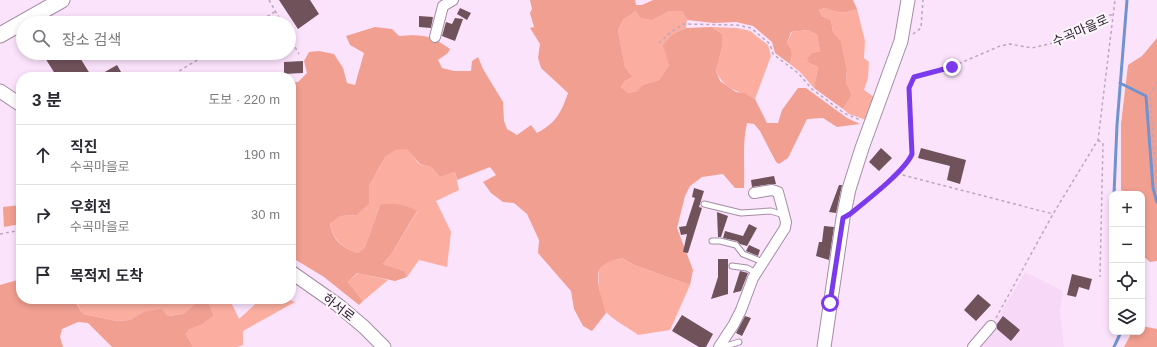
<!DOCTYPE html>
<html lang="ko">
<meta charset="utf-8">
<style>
body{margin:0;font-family:Helvetica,"Noto Sans KR",sans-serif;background:#f2f2f3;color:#2b2b33}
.controls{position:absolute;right:12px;bottom:12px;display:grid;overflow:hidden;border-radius:8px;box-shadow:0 2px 6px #0003}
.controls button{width:36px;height:36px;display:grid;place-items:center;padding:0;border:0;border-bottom:1px solid #e1e1e2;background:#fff;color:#2b2b33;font:20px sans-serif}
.stop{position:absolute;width:12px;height:12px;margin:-9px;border:3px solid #7c3aed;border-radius:50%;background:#fff}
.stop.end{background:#7c3aed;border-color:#fff;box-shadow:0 1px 4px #0008}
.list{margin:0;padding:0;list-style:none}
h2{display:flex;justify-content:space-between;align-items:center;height:52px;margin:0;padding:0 16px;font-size:17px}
h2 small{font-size:13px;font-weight:400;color:#7c7c81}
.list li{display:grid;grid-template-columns:26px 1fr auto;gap:12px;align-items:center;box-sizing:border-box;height:60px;padding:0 16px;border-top:1px solid #e1e1e2}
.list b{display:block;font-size:15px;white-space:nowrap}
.list p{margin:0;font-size:13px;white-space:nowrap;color:#7c7c81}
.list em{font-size:13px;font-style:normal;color:#7c7c81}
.icon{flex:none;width:22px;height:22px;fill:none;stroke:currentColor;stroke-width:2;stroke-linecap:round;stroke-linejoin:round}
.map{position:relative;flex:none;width:1157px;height:347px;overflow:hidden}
.search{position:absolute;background:#fff;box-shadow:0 2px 6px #0003;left:16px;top:16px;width:280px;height:44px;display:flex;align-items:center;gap:10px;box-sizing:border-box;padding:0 14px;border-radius:22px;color:#7c7c81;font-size:15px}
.panel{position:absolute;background:#fff;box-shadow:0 2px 6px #0003;left:16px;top:72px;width:280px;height:232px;border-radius:16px}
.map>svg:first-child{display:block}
</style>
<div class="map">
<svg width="1157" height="347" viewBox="0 0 1157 347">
<rect width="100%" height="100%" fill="#fce3fc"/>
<!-- built -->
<path fill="#f7d8f7" d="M1025,272L1063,291L1060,310L1064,347H977L992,328Z"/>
<!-- green -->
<path fill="#fbaea0" d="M825,8C836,13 845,14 857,9L865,41L864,58L869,62L868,78L864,90L874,97L866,120L849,114L843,109L852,95L846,82L847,70L841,43L833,32L831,20L822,16L819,10Z
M636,11L653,20L669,11H682L687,20L686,28L673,34L669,65L659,80L642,85L637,91L628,93L621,87L625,81L633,77L625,67L618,30L623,20Z
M712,27L737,28L750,31L768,45L771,56L755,99C738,90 725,91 716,71L722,48V34Z
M808,30L817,35L820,51L813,53L809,63L818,67L814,88L800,72L790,64L792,58L787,43L792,32Z
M407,148L419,164L431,167L440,177L455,172L459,190L436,201L451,232L447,267L419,260L407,277L405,271L383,264L392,253L417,212L380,205L365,247L358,253C342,247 333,241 330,222L341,216L357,215L369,204V186L385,157L396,150Z
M622,258L634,265L690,285L670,330L638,335C629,328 615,321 607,313C601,308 596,276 600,268C603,261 614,260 622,258Z
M358,273L388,280L363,301L348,282Z
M78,299H194L196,303L183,314L168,316L143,312L130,320L117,321L83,314L76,302Z
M207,299H236L232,304L239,319L261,299H288L295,302L243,331V345L237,347H193L186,334L189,328L203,324L214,316Z"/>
<!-- forest -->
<path fill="#f19f91" d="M530,0H635L636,5H642L653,0H853L857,9C845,14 836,13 825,8L819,10L822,16L831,20L833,32L841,42L847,70L846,82L852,95L843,109L814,88L818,67L809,63L807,58L813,53L820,51L817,35L808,30L791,32L787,43C792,51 793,55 790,64L775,53L772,42L753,26L736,22L714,23L687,20L682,11H669L653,20L641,18L636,11L623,20L618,30L625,67L633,77L625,81L621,87L628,93L637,91L642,85L659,80L669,65L663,45L673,34L686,28L712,27L722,34V48L716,71L720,81L736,92L744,93L755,99L767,123H778L782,110L798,88H806L847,118L860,124L837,127L823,118L807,119L788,158L779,164L776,162L760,131L754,124L747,123C742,144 745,166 744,188H735L723,174L702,177L690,186L685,196L677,228L693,270L690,285L634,265L622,258C614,260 607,261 601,267C593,275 603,303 606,313L592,331L583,326L574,309L571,291L538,253L539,240L527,214L514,203L503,202L491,193L483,182L496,175L490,167L457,180L455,172L440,177L431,167L420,164L407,149L396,150L385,157L369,186V204L357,215L341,216L330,223C333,241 341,247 358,253L365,247L380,205C395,202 405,205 417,211L392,253L383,264L405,271L407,277L395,281L357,273L348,282L363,301L359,305L324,277L291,257V82H298L307,73L304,61L309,52L319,51L334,54L343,68L347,83L355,85L364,53L350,45L346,36L375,27L392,29L399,36C423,34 431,35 450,49L448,53L438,60L442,68L454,71H471L472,61L478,57L483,69L503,102L504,121L507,129L517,135L531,125L537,133C556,123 561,113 568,93L541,68L538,58L540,44L530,28L534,27L530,13L532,9Z
M1157,38V261L1150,262L1142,255V194H1128L1121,190V124L1128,65L1142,56Z
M21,205V224L4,227L3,207Z
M21,279V299H78L76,303L83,314L117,321L130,320L143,312L161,309L168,316L183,314L196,303L194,299H207L214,316L203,324L189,329L186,334L193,347H112L88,323L78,322L62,329L60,337L63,347H0V285Z
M1142,326L1157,329V347H1124L1130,336V332H1142Z"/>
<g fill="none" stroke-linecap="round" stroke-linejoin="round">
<!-- stream -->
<path stroke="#6f93d0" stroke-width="3" d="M1120,83L1146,96L1153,188L1157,202
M1114,194L1117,125L1127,0
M1112,236L1111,283L1112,287
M1114,347L1121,332"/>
</g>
<!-- building -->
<path fill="#70525b" d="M279,0H310L319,14L298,29Z
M460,8L471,13L467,20L457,14Z
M419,16L433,17L431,28L419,27Z
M455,18L463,19L455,41L442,36L446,22L452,24Z
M42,53H77L92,77H57Z
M303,61V73L284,74V62Z
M117,65L124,77H96Z
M881,148L892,158L879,171L869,162Z
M921,148L966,160L960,184L947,180L950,166L918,158Z
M774,176L776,184H771L752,187L751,180Z
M839,185H842L836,213L829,212Z
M694,188L704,191L699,207L702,208L688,253L683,252L687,234L681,235L679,227L686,226L695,198L692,197Z
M717,212L728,216L721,237H718Z
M749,224L757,228L747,246L740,244L737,241L723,238L725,231L743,236Z
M824,226L834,227L829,260L816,256L819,242H822Z
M749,245L760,250L758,256L746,251Z
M718,259H728V294L711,299L718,277Z
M740,271L748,273L741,291L733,293Z
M1072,274L1092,279L1089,290L1079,287L1076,297L1067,295Z
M978,294L991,305L976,321L964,310Z
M682,315L713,334L706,347H699L672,331Z
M745,316L751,318L742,336L736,333Z
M1003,316L1020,330L1011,341L997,329V324Z"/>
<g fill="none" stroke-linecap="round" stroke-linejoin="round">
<!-- service casing -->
<g stroke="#a48da4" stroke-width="7">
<path id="service" d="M704,204L741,213L771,211L784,215
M712,241H720L736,245L743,254L763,262
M732,266L747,268L756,273
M723,347L739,342"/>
</g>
<!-- minor casing -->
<g stroke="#a48da4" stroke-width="12">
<path id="minor" d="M435,37L443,6L453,0
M719,347L734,324L741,310L753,278L785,228L786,222L778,192L772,190L754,193
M973,347L991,326"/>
</g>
<!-- tertiary casing -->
<g stroke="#a48da4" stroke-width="15">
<path id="tertiary" d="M0,91L21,105
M291,272L338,305L364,327L384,347
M824,347L843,218L849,189L862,148L901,41L908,0"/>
</g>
<!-- secondary casing -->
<g stroke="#a48da4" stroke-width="17">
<path id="secondary" d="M0,35L62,0"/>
</g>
<!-- path -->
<path stroke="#bba7bb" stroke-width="1.5" stroke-dasharray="3 3" stroke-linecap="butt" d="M269,0L282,23
M257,23L276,11
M913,34L921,28L923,0
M289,37L299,54
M659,43L671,32L683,24L737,25L751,28L770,44L773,54L798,73L812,89L844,113L860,120
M169,77L209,53
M1157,82L1150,94L1157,189
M1098,140L1103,143L1100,277
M898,171L903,175L1053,214
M856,209L909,161L912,154L909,88L914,77L951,67L1000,46L1010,44L1032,48L1053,43L1089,27L1108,15H1113
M0,234L21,230
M996,318L1053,214L1098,140L1115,0"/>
<!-- service -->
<use href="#service" stroke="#fff" stroke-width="5"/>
<!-- minor -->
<use href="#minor" stroke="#fff" stroke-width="10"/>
<!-- tertiary -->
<use href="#tertiary" stroke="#fff" stroke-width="13"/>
<!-- secondary -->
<use href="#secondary" stroke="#fff" stroke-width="15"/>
</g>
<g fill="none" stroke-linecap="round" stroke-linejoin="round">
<!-- route -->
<path stroke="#7c3aed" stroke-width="5" d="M830,303L843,218L850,214C866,201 905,171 912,154L909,88L914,77L952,67"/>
</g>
<g text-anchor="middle" stroke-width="4" stroke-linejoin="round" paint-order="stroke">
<!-- street labels -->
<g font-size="13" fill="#2d232d" stroke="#fdf7fd">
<text transform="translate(1080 30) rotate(-24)" y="5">수곡마을로</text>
<text transform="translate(339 307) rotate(38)" y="5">하서로</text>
</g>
</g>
</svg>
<div class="controls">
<button>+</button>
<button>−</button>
<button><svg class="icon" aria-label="locate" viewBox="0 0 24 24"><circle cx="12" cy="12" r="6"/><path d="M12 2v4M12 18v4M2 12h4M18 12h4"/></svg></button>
<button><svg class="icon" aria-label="layers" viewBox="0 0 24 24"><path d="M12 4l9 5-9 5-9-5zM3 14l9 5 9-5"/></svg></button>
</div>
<div class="stop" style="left:830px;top:303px"></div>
<div class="stop end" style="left:952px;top:67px"></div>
<div class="search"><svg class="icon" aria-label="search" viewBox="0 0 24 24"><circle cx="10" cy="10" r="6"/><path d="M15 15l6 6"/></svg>장소 검색</div>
<section class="panel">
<h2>3 분<small>도보 · 220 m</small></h2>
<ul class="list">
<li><svg class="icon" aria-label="ahead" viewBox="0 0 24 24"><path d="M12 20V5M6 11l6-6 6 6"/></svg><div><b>직진</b><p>수곡마을로</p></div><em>190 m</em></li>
<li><svg class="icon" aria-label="right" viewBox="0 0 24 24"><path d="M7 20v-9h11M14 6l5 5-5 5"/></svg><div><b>우회전</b><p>수곡마을로</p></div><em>30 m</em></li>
<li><svg class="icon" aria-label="arrive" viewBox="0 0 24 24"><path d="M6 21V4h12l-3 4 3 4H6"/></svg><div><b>목적지 도착</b></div></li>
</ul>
</section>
</div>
